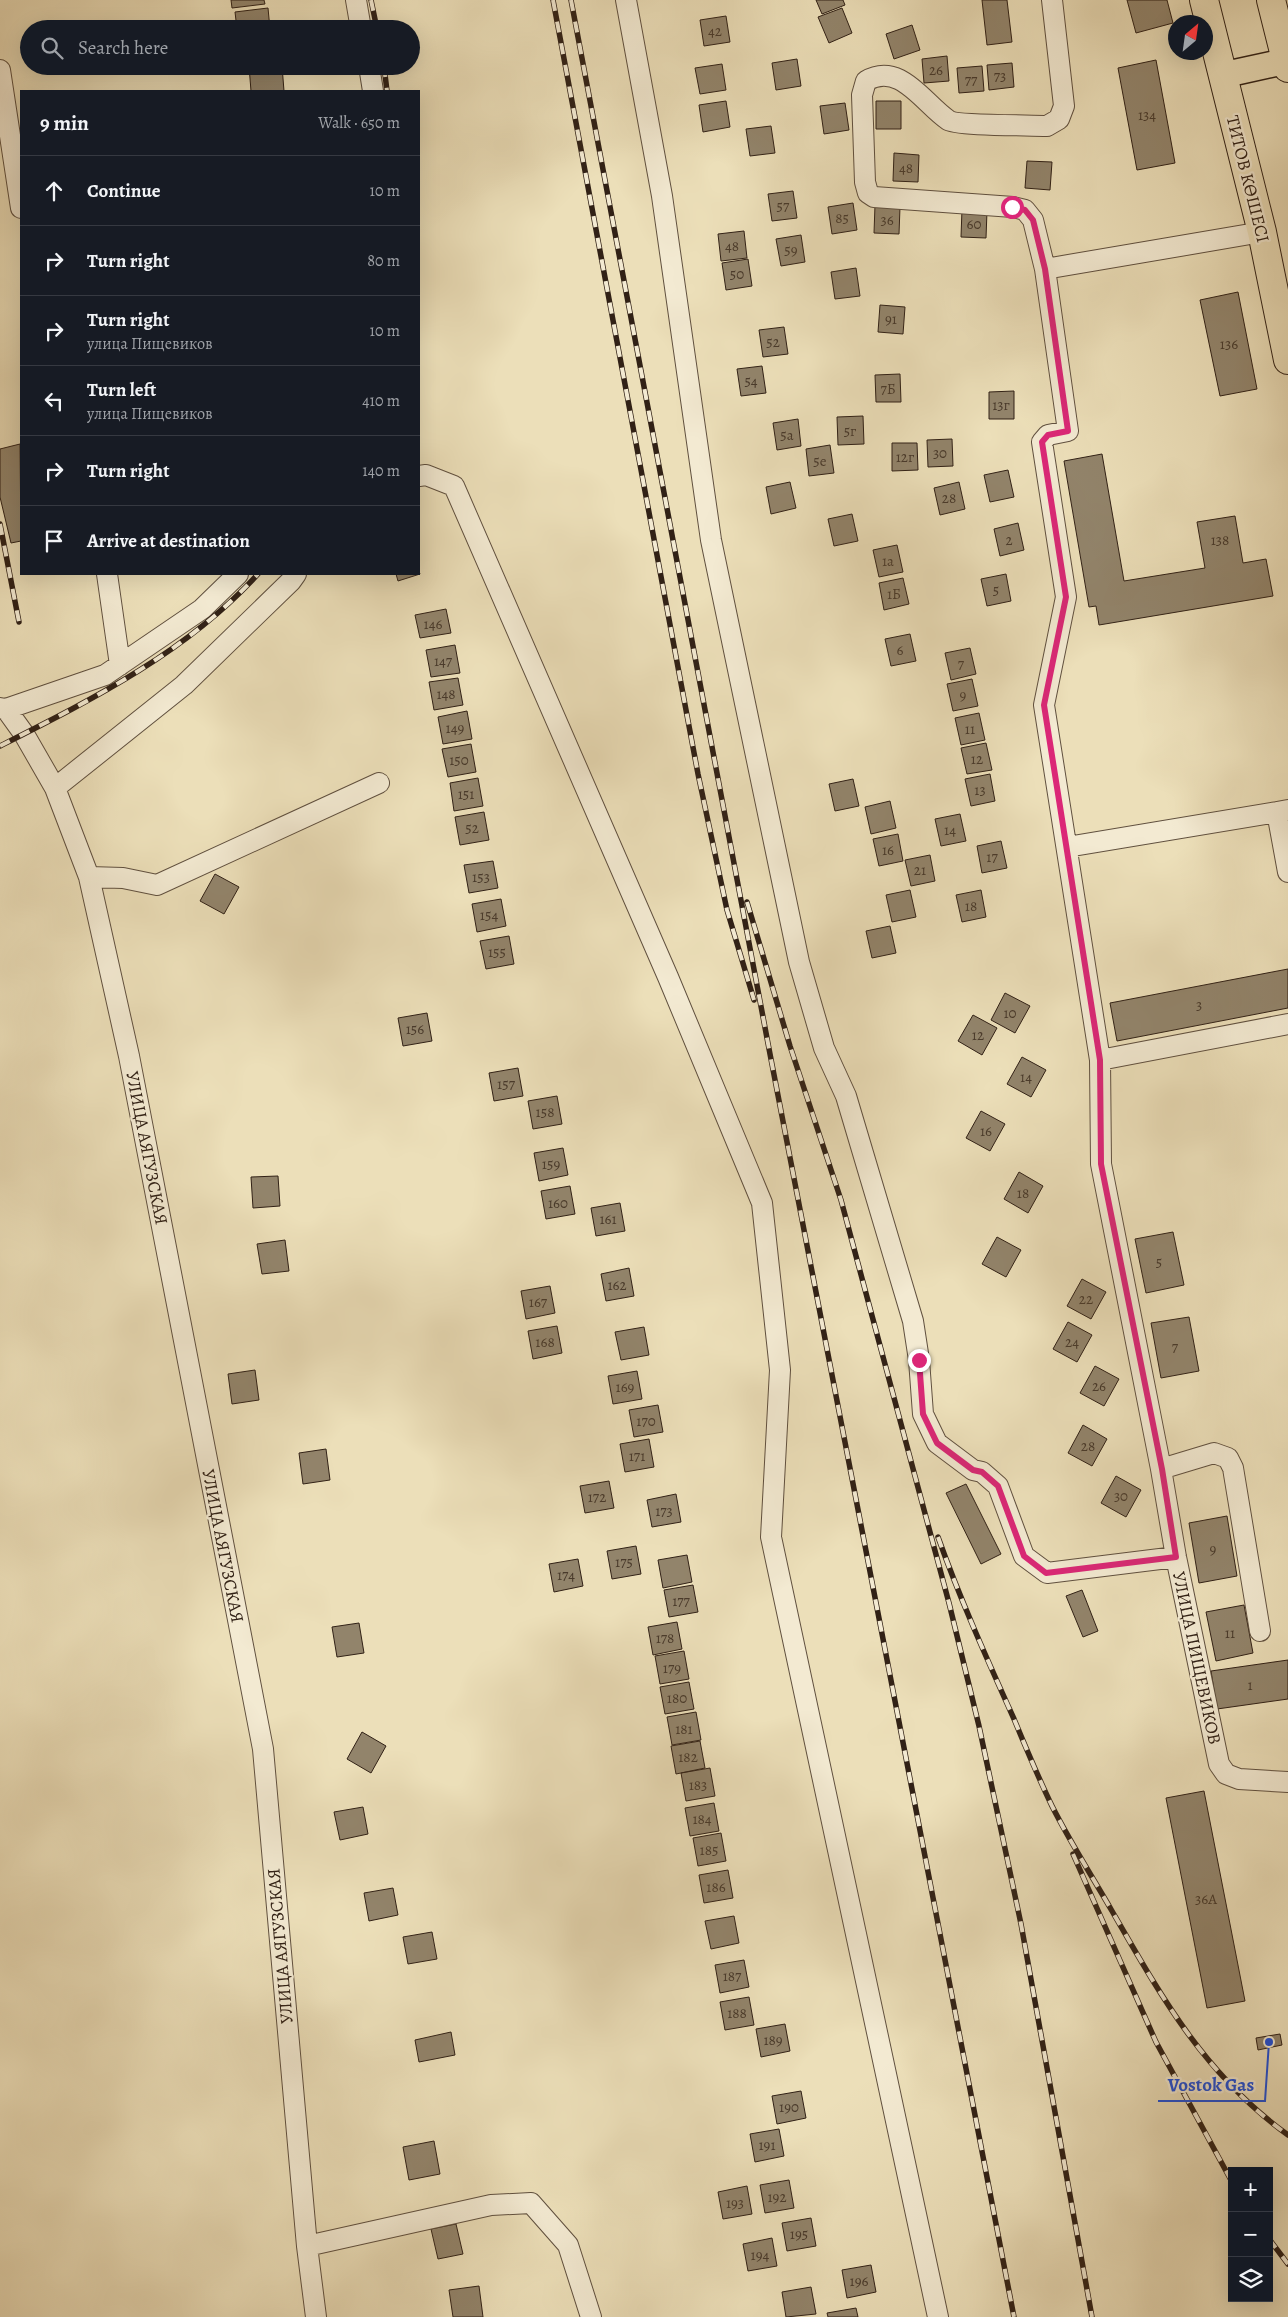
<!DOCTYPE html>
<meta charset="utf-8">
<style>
body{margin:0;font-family:Alegreya,serif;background:#242831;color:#f1f3f6}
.controls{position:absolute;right:15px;bottom:15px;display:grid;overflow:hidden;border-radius:0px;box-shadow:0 5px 20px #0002}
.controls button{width:45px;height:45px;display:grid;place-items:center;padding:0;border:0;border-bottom:1px solid #363941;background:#171b24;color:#f1f3f6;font:25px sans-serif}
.compass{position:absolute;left:1168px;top:15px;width:45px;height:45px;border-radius:50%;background:#171b24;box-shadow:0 5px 20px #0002;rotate:29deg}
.stop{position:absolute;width:15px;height:15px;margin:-11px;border:4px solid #db2777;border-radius:50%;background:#fff}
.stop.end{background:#db2777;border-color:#fff;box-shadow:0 1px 5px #0008}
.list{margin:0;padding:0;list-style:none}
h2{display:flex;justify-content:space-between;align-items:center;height:65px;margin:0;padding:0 20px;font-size:21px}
h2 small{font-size:16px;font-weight:400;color:#9ea1a6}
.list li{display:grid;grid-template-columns:32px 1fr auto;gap:15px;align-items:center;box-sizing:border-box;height:70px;padding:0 20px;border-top:1px solid #363941}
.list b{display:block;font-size:19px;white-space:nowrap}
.list p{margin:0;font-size:16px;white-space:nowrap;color:#9ea1a6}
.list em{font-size:16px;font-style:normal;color:#9ea1a6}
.icon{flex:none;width:28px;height:28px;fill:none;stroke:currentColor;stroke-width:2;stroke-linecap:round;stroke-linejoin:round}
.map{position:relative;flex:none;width:1288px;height:2317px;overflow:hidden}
.search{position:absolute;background:#171b24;box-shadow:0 5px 20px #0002;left:20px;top:20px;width:400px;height:55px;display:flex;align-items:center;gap:12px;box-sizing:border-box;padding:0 18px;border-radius:28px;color:#9ea1a6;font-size:19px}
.panel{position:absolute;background:#171b24;box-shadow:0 5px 20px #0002;left:20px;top:90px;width:400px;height:485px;border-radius:0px}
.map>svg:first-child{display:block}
</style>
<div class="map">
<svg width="1288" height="2317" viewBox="0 0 1288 2317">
<rect width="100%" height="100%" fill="#ecdfb9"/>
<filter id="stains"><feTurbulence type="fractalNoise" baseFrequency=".004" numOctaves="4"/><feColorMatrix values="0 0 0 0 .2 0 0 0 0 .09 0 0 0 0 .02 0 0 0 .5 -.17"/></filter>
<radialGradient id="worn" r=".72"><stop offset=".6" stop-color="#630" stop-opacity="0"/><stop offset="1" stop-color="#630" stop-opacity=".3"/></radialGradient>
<!-- building -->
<path fill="#92846b" stroke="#312116" d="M231,0H264L265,4L232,8Z
M816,0H843L845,5L822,14Z
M982,0H1007L1012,42L987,45Z
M1127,0H1167L1173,23L1136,33Z
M268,8L270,29H237L235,12Z
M842,8L852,33L829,43L818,17Z
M726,16L730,42L704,46L700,20Z
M912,25L920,50L894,59L886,34Z
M947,56L949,81L924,83L922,59Z
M797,59L801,86L776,90L772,63Z
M1156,60L1175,163L1137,170L1118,68Z
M1012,63L1014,87L989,90L987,65Z
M722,64L726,90L700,94L695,68Z
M249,66H282L284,91H251Z
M982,66L984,91L959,93L957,68Z
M726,101L730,127L703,132L699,105Z
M876,101H901V129H876Z
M845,103L849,130L824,134L820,106Z
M771,126L775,153L750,156L746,129Z
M894,153L919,155L918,182L893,181Z
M1027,161L1052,162L1050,190L1025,188Z
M793,191L797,218L772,221L768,194Z
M853,203L857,230L832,234L828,207Z
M875,205L900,207L899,234L874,233Z
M962,209L987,211L986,238L961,237Z
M744,231L747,258L721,261L718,234Z
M801,235L805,262L781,266L776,239Z
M748,259L752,286L726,290L722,263Z
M856,268L860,296L835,299L831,272Z
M1238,292L1257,389L1220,396L1200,300Z
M880,305L905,307L903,334L878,332Z
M784,327L788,354L763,357L759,330Z
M762,366L766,393L741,396L737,369Z
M900,374L901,402H876L875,375Z
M1014,391V419H989V392Z
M863,416L864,444L838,445L837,417Z
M798,419L801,446L777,450L773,423Z
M952,439L953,466L928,467L927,440Z
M892,443H917L918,470L892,471Z
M20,444L21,541L11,543L0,497V449Z
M830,445L834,473L809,476L806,449Z
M1102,454L1124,581L1205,568L1197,522L1235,516L1243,563L1266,559L1273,596L1099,625L1096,606L1089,607L1064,461Z
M1008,470L1014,497L990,502L984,475Z
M790,482L796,508L771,514L766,487Z
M959,482L965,509L940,515L934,488Z
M852,514L858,541L834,546L828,519Z
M1018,523L1024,550L1000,556L994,529Z
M897,545L903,572L879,577L873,550Z
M419,571L420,574L398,581L396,574H419Z
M1006,574L1011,601L987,606L981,579Z
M903,578L909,604L884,610L879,583Z
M446,609L451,633L420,638L415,615Z
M910,634L916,661L891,666L885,639Z
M455,645L460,673L431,677L426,650Z
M970,648L976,674L951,680L945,653Z
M458,678L463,705L434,710L429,682Z
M972,679L978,706L953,711L947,684Z
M467,711L472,739L443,744L438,717Z
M979,713L985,740L961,745L955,718Z
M986,743L992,770L967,774L961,748Z
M471,744L476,772L448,777L442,749Z
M990,774L995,801L971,806L965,779Z
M478,778L483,806L454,811L450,783Z
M853,779L859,806L835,811L829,784Z
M890,801L896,828L871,834L865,807Z
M484,812L489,840L460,845L455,817Z
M960,814L966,841L941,846L935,819Z
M898,834L903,861L879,866L873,839Z
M1001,841L1007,868L982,873L977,846Z
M930,855L935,881L911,886L905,860Z
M493,861L498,888L469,893L464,865Z
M215,874L239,887L224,914L200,901Z
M910,890L916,917L892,922L886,895Z
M981,890L986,917L962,922L956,895Z
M501,899L506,926L477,932L472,904Z
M890,926L896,953L872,958L866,931Z
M509,936L514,964L486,969L480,941Z
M1288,969V1008L1117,1041L1110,1003Z
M1005,993L1030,1006L1015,1033L991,1020Z
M427,1013L432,1041L403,1046L398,1018Z
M973,1015L997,1028L982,1055L958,1041Z
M1022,1057L1046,1070L1031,1097L1007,1084Z
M518,1068L523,1096L494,1101L489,1073Z
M557,1096L562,1124L533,1129L528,1101Z
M981,1111L1005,1124L990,1151L966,1138Z
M563,1148L568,1175L539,1181L534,1153Z
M1019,1172L1043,1186L1028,1213L1004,1199Z
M278,1176L280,1206L253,1208L251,1177Z
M570,1186L575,1214L546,1219L541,1191Z
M620,1203L625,1231L596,1236L591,1208Z
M1173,1232L1184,1285L1146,1293L1135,1239Z
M997,1237L1021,1250L1006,1277L982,1264Z
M285,1240L289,1271L262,1274L257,1244Z
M629,1268L634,1296L606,1301L601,1274Z
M1082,1279L1106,1292L1091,1319L1067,1306Z
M550,1286L555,1313L526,1319L521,1291Z
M1189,1317L1199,1371L1161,1378L1151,1323Z
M1068,1322L1092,1335L1077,1362L1053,1349Z
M557,1326L562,1353L533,1359L528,1331Z
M644,1327L649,1355L621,1360L615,1332Z
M1095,1366L1119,1379L1104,1406L1080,1393Z
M255,1370L259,1400L232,1404L228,1374Z
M637,1371L642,1399L613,1404L608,1376Z
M658,1405L663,1432L634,1437L629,1410Z
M1083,1425L1107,1439L1092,1466L1068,1453Z
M649,1439L654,1467L625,1472L620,1444Z
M326,1449L330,1480L303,1484L299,1453Z
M1116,1476L1141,1490L1126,1517L1101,1503Z
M609,1481L614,1508L585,1513L580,1486Z
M966,1484L1001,1554L981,1564L946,1493Z
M676,1494L681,1522L652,1527L647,1500Z
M1227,1516L1237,1576L1199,1583L1189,1523Z
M636,1546L641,1574L612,1579L607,1551Z
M687,1555L692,1582L663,1588L658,1560Z
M578,1559L583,1586L554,1592L549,1564Z
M693,1585L698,1612L669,1617L664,1590Z
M1082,1590L1098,1631L1083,1637L1066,1596Z
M1244,1605L1253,1653L1216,1661L1206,1612Z
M677,1622L682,1649L653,1655L648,1627Z
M359,1623L364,1653L337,1657L332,1627Z
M684,1651L689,1679L660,1684L655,1656Z
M1288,1660V1699L1217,1709L1211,1671Z
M689,1682L694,1709L665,1714L660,1687Z
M696,1712L701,1740L672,1745L667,1717Z
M362,1732L386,1746L371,1773L347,1759Z
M700,1741L705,1768L676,1774L671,1746Z
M710,1768L715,1796L686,1801L681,1773Z
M1204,1791L1245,2001L1207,2008L1166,1798Z
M714,1803L719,1831L690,1836L685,1808Z
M363,1807L368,1834L340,1840L334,1812Z
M721,1833L726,1861L698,1866L693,1838Z
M728,1870L733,1898L704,1903L699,1875Z
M393,1888L398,1915L369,1921L364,1893Z
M734,1916L739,1943L711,1949L705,1921Z
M432,1932L437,1959L408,1964L403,1937Z
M744,1960L749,1987L720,1993L715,1965Z
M749,1997L754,2025L725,2030L720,2002Z
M785,2024L790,2051L761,2057L756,2029Z
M451,2032L455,2055L419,2062L415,2040Z
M1280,2034L1282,2045L1258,2050L1256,2038Z
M801,2091L806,2118L777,2124L772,2096Z
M779,2129L784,2156L755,2162L750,2134Z
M434,2141L440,2174L409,2180L403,2147Z
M789,2180L794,2208L765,2213L760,2185Z
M747,2186L752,2214L723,2219L718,2192Z
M811,2218L816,2246L787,2251L782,2223Z
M456,2224L463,2254L438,2259L431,2229Z
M772,2238L777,2266L748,2271L743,2244Z
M871,2265L876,2292L847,2298L842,2270Z
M479,2286L483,2317H453L449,2290Z
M811,2287L816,2314L786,2317L782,2292Z
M856,2308L858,2317H828L827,2313Z"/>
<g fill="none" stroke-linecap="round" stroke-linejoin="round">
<!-- minor casing -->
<g stroke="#60503f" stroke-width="22">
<path id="minor" d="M356,0L361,29
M626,0L662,196L711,540L799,962L824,1048L846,1096L913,1321L919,1360L923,1414L937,1443L973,1470L982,1472L998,1486L1024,1556L1047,1573L1176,1557
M1052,0L1064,106L1059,119L1047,126C1032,125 956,126 948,120C923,103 900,61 866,81L862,95L865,182L868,193L874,197L1013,207L1025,210L1033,220L1045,269L1068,431L1048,435L1042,442L1066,597L1044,705L1100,1060L1101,1164L1161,1469L1176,1557L1219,1764L1226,1774L1239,1779L1288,1782
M369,66L373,91
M0,70L21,208
M1045,269L1262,232
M419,476L426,475L454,486L668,977L762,1203L780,1370L771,1537L938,2317
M107,574L120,665
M0,708L6,709L24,734L55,788L89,877L129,1056L263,1749L307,2246L316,2317
M6,709L105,675L202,609L238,574
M55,788L184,685L291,581L296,574
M1288,810L1277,812L1288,872
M1067,847L1277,812
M89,877L123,878L157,885L379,783
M1100,1060L1288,1024
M1161,1469L1214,1453L1228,1458L1233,1468L1260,1631
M307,2246L491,2205L531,2203L568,2245L591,2317"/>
</g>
<!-- major casing -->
<g stroke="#312116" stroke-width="28">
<path id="major" d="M1223,75L1287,61"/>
</g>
<!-- highway casing -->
<g stroke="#312116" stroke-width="30">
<path id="highway" d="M1204,0L1262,232L1288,360
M1271,0L1288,68"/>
</g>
<!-- minor -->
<use href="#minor" stroke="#f3ead2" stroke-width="20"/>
<!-- major -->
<use href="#major" stroke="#ecdfb9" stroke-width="25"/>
<!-- highway -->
<use href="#highway" stroke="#ecdfb9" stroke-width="28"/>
<!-- rail casing -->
<g stroke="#312116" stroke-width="5.5">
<path id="rail" d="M371,0L377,29
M553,0L698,774L727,910L754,1000
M571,0L770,1054L1014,2317
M384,66L387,91
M0,524L19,622
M0,746C93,699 187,652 258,574
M747,902L790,1046L841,1200L949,1603L979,1726L1021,1924L1092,2317
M938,1537C960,1599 987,1659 1014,1719C1026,1748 1038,1777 1052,1806C1070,1842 1092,1876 1112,1911C1162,1998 1205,2075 1288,2135
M1073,1854L1156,2042L1232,2182
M1269,2239L1288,2264"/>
</g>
<!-- rail -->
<use href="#rail" stroke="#f3ead2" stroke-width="4" stroke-dasharray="11" stroke-linecap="butt"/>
</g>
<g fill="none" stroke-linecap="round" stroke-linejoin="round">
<!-- route -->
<path stroke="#db2777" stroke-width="6" d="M919,1360L923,1414L937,1443L973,1470L982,1472L998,1486L1024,1556L1046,1573L1176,1557L1162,1469L1101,1164L1100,1060L1044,705L1066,597L1042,442L1048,435L1068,431L1045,269L1033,220L1025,210L1012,207"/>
</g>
<g text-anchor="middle" stroke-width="4.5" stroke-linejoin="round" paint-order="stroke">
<!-- number labels -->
<g font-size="15" fill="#493a2b">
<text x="715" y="36">42</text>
<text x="936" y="75">26</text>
<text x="1000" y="81">73</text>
<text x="971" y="85">77</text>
<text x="1147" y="120">134</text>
<text x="906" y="173">48</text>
<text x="783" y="211">57</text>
<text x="842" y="223">85</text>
<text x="887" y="225">36</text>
<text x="974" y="229">60</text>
<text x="732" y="251">48</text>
<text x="791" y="255">59</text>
<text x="737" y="279">50</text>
<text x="891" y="324">91</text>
<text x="773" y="347">52</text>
<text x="1229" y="349">136</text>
<text x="751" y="386">54</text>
<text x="888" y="394">7Б</text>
<text x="1001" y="410">13г</text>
<text x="850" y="436">5г</text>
<text x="787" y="440">5а</text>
<text x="940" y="458">30</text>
<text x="905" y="462">12г</text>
<text x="820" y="466">5е</text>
<text x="949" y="503">28</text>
<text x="1009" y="545">2</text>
<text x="1220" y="545">138</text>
<text x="888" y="566">1а</text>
<text x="996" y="595">5</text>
<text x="894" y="599">1Б</text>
<text x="433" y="629">146</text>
<text x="900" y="655">6</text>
<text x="443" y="666">147</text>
<text x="961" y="669">7</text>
<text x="446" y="699">148</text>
<text x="963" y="700">9</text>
<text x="455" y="733">149</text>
<text x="970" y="734">11</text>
<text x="977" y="764">12</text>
<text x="459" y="765">150</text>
<text x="980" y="795">13</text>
<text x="466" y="799">151</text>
<text x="472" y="833">52</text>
<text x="950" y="835">14</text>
<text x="888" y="855">16</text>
<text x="992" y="862">17</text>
<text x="920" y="875">21</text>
<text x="481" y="882">153</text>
<text x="971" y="911">18</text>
<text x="489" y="920">154</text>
<text x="497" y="957">155</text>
<text x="1199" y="1010">3</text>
<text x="1010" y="1018">10</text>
<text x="415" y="1034">156</text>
<text x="978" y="1040">12</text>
<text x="1026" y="1082">14</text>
<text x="506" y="1089">157</text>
<text x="545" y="1117">158</text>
<text x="986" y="1136">16</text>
<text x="551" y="1169">159</text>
<text x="1023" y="1198">18</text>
<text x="558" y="1208">160</text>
<text x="608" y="1224">161</text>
<text x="1159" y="1267">5</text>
<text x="617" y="1290">162</text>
<text x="1086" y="1304">22</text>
<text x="538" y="1307">167</text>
<text x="545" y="1347">168</text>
<text x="1072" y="1347">24</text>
<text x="1175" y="1352">7</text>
<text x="1099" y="1391">26</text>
<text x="625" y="1392">169</text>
<text x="646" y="1426">170</text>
<text x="1088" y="1451">28</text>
<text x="637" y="1461">171</text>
<text x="1121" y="1501">30</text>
<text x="597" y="1502">172</text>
<text x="664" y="1516">173</text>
<text x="1213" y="1554">9</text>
<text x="624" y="1567">175</text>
<text x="566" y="1580">174</text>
<text x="681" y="1606">177</text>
<text x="1230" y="1638">11</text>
<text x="665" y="1643">178</text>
<text x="672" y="1673">179</text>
<text x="1250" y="1690">1</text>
<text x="677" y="1703">180</text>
<text x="684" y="1734">181</text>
<text x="688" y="1762">182</text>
<text x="698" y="1790">183</text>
<text x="702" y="1824">184</text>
<text x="709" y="1855">185</text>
<text x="716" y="1892">186</text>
<text x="1206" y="1904">36А</text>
<text x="732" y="1981">187</text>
<text x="737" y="2018">188</text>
<text x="773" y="2045">189</text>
<text x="789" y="2112">190</text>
<text x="767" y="2150">191</text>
<text x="777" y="2202">192</text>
<text x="735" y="2208">193</text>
<text x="799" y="2239">195</text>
<text x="760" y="2260">194</text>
<text x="859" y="2286">196</text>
</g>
<!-- street labels -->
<g font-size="18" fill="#312116" stroke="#f3ead2">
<text transform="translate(1248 179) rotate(76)" y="6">ТИТОВ КӨШЕСІ</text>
<text transform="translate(147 1148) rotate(79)" y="6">УЛИЦА АЯГУЗСКАЯ</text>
<text transform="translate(223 1546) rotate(79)" y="6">УЛИЦА АЯГУЗСКАЯ</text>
<text transform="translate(1197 1658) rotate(78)" y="6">УЛИЦА ПИЩЕВИКОВ</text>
<text transform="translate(280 1946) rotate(-95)" y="6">УЛИЦА АЯГУЗСКАЯ</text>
</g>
</g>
<!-- callouts -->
<path fill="none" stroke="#1d4ed8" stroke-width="2" d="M1269 2042L1265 2101H1158"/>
<circle fill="#1d4ed8" stroke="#f3ead2" stroke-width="2" cx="1269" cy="2042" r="5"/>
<g font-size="19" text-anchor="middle" font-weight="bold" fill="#1d4ed8" stroke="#f3ead2" stroke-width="4.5" stroke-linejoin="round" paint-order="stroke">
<text x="1211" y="2091">Vostok Gas</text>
</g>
<rect width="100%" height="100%" filter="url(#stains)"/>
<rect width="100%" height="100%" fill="url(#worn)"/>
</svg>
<div class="controls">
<button>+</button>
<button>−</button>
<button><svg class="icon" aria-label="layers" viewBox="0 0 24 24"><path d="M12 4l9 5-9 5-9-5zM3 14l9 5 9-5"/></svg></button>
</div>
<svg class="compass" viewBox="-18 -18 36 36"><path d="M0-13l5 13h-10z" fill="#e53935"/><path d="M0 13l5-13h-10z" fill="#9ea1a6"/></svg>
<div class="stop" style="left:1012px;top:207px"></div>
<div class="stop end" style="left:919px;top:1360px"></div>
<div class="search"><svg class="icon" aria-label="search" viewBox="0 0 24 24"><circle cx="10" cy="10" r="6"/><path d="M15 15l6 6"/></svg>Search here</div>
<section class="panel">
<h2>9 min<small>Walk · 650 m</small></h2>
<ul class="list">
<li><svg class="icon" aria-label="ahead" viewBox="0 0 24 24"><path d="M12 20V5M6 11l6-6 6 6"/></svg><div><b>Continue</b></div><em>10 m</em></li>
<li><svg class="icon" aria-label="right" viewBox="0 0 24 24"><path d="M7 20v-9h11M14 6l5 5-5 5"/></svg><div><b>Turn right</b></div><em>80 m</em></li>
<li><svg class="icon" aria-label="right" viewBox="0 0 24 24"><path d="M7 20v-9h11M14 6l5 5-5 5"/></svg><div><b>Turn right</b><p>улица Пищевиков</p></div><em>10 m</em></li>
<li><svg class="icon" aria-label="left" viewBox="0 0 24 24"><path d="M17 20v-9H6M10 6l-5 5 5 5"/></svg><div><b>Turn left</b><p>улица Пищевиков</p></div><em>410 m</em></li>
<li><svg class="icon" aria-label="right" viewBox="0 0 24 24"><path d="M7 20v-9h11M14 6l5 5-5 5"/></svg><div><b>Turn right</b></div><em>140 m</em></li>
<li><svg class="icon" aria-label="arrive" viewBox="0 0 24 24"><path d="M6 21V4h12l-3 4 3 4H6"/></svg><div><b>Arrive at destination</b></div></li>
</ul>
</section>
</div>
